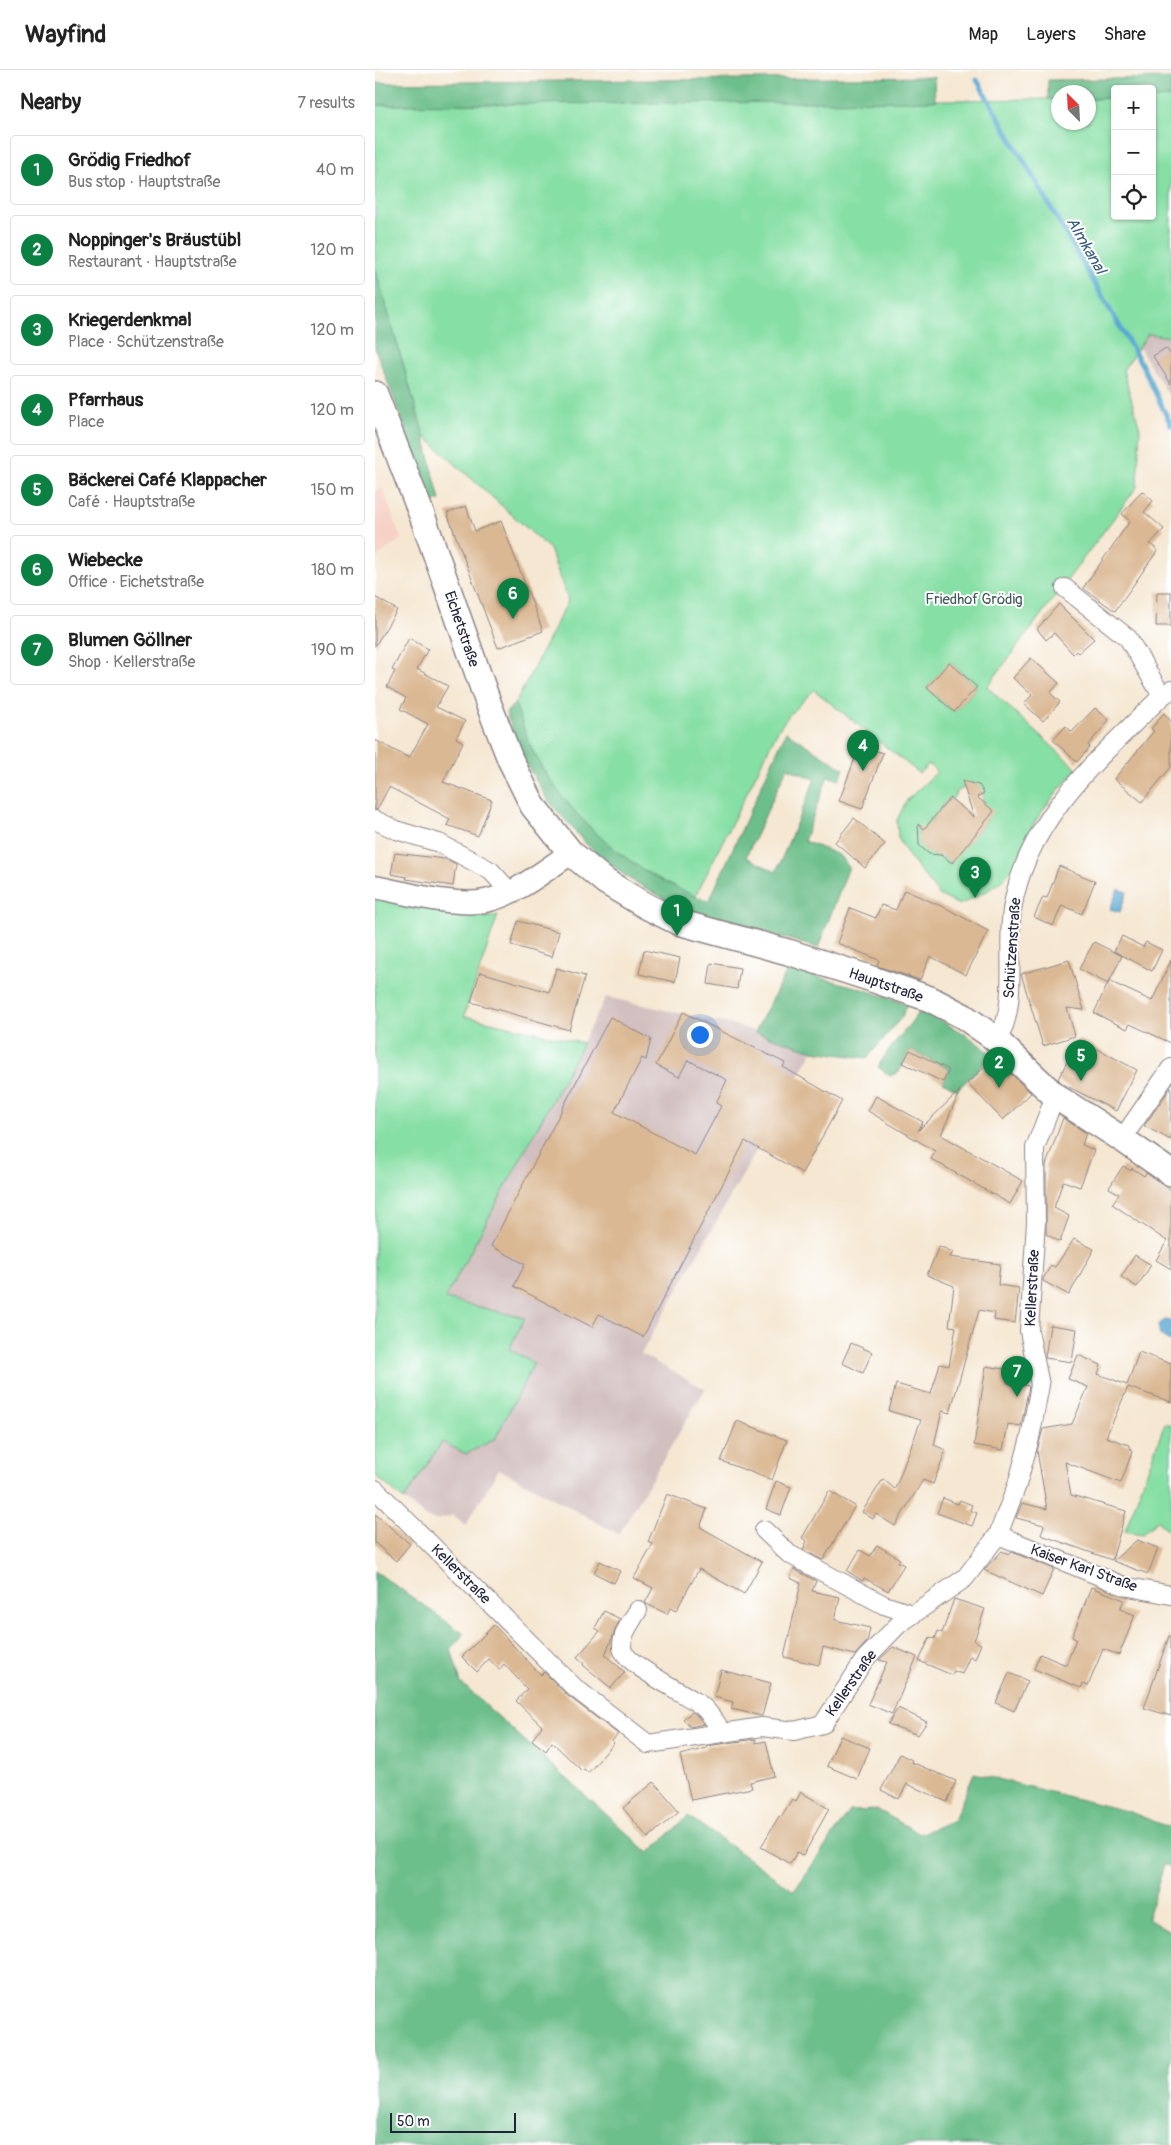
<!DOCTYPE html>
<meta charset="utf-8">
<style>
body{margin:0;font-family:Pangolin,sans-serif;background:#f2f2f2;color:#222}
.controls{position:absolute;right:15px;top:15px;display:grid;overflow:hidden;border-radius:5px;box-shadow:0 1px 4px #0004}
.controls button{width:45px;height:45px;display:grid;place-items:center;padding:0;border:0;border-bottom:1px solid #e0e0e0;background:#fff;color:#222;font:25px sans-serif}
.compass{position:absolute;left:676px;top:15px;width:45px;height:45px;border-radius:50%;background:#fff;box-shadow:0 1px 4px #0004;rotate:336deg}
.scale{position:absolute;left:15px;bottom:12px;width:126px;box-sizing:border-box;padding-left:5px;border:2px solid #22223b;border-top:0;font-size:14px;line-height:18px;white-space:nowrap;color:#22223b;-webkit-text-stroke:4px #fff;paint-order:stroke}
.you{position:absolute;left:324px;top:964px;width:18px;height:18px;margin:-12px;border:4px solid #fff;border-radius:50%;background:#1a73e8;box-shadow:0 0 0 8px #1a73e833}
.badge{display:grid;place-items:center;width:32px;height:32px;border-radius:50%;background:#0b8043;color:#fff;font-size:16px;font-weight:700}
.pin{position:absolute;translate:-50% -41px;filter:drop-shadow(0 1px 2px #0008)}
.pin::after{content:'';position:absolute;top:26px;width:18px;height:15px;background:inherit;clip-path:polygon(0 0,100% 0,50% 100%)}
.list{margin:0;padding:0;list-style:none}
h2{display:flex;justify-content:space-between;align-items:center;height:65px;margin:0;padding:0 20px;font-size:21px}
h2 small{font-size:16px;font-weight:400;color:#767676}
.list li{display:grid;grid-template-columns:32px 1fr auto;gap:15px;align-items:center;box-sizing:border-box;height:70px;margin:0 10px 10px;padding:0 10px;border:1px solid #e0e0e0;border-radius:5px}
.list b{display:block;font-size:19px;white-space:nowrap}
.list p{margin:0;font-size:16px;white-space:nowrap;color:#767676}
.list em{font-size:16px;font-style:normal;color:#767676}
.icon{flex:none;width:28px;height:28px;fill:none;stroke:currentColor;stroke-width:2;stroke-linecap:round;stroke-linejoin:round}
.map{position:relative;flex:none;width:796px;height:2075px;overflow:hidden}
header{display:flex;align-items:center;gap:30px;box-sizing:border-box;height:70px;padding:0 25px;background:#fff;border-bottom:1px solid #e0e0e0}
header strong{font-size:24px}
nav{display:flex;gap:28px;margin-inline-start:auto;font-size:18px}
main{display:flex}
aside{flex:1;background:#fff}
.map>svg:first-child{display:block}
</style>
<header>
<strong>Wayfind</strong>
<nav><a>Map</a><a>Layers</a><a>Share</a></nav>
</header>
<main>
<aside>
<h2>Nearby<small>7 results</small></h2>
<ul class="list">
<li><span class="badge">1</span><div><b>Grödig Friedhof</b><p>Bus stop · Hauptstraße</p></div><em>40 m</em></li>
<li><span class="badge">2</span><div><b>Noppinger's Bräustübl</b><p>Restaurant · Hauptstraße</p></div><em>120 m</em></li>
<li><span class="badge">3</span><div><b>Kriegerdenkmal</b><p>Place · Schützenstraße</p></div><em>120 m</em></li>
<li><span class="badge">4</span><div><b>Pfarrhaus</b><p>Place</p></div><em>120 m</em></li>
<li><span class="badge">5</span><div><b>Bäckerei Café Klappacher</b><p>Café · Hauptstraße</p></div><em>150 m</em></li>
<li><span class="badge">6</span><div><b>Wiebecke</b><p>Office · Eichetstraße</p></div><em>180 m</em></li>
<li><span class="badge">7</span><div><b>Blumen Göllner</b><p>Shop · Kellerstraße</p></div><em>190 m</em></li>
</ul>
</aside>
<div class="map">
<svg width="796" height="2075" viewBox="0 0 796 2075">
<rect width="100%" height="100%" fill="#fff"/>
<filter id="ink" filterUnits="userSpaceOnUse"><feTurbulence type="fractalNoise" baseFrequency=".02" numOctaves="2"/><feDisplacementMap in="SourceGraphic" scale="10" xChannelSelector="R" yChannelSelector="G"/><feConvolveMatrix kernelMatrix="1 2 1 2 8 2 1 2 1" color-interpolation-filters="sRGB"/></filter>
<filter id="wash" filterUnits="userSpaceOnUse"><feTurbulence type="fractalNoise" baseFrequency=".0096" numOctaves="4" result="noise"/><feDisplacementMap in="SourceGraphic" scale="20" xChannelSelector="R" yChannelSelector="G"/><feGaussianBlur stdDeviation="1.12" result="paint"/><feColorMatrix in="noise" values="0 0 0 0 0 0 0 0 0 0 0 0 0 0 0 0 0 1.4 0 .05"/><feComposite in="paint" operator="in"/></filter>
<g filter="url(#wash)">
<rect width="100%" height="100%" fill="#f5e7d1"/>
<!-- built -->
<path fill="#f7d1c6" d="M8,419L26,469L0,488V420Z"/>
<!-- industrial -->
<path fill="#d2bfbf" d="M773,264L796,267V329L764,277Z
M231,927L367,957L438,981L266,1284L330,1319L244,1464L124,1399L90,1456L78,1445L61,1450L51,1447L29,1430L67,1372L159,1292L134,1279L150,1248L70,1229Z"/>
<!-- green -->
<path fill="#86dfa4" stroke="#548070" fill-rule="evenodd" d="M796,27V267L773,264L748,300L765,359L762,417L612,617L702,699C685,718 668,738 655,760C648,774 644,792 633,804C621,818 600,827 584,835L564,825L533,785L523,768L522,750L532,730L562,702L554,694L544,703L439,620L414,645L402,662L319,829L250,790L193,743L159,691L137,640L193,531L175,479L49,366L0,198V35L683,29L684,52H714V29L740,28V146H777V28ZM575,592L602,617L579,642L552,618ZM588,714H601L607,722L608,721V731L612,750L576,793C566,784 561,788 554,782C550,780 547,776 544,773L546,767L543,763L547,758L549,759L574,728L577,730L581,723L589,717Z
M0,826L84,842L108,843L110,848L123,845L89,946L208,973L70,1229L150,1248L134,1279L159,1293L120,1369L91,1384L67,1372L29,1430L0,1405Z
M790,1353L796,1355V1463L782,1451L766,1465L750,1461Z"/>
<!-- forest -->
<path fill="#6cbe8a" stroke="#477062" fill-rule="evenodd" d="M559,7L560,31L0,35V13Z
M796,8V27L777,28V19H740V28L714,29V22H684L683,29H673V10Z
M0,198L49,366L65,430L58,433L0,278Z
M140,633C146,649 151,668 159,683C196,752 260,806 334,831L411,662L469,699L464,710L453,706L429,771L464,785L474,797L443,878L302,836L253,808L210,773L172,729L149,690L131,643ZM412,698L440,709L401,802L371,787Z
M413,899L481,917L532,934L527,947L492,988L438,981L380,962Z
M545,939L593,966L618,985L582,1020L568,1012L574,999L535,980L524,1002L515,1006L503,997C514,976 533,960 545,939Z
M0,1501L89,1564L76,1579L86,1613L274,1783L313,1746L419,1821L475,1741L503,1740L545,1764L579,1750L599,1703L755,1742L796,1758V1797L789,1794L773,1848L796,1862V2075H0Z"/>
<!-- water -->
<path fill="#59a8d3" stroke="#3e6587" d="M743,819L752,822L745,842L735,839Z
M790,1250L796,1251V1272L785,1265L783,1255Z"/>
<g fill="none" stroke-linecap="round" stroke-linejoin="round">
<!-- stream -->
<path stroke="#59a8d3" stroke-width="5" d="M602,10L767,295L796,355"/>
</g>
<g id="blocks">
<!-- building -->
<path fill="#dab893" d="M791,278L796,285V314L778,286Z
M767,421L778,431L769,442L789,459L775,474L783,480L740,541L708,518L755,451L747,444Z
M91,436L100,461L126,451L168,561L123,578L72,443Z
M782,522H796V556H781Z
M0,527L22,540L0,576Z
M684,534L719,569L703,583L701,581L698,584L679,563L671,570L662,559Z
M34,568L53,579L42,599L73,616L61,637L90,651L81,668L88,672L68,712L117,730L103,766L72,755L75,749L14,717L2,740H0V670L34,688L53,654L25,639L31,628L12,617L20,601L17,600Z
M656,588L684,613L675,623L685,632L668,651L649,634L657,625L638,608Z
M574,592L602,617L579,642L552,618Z
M720,638L734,650L713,675L715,677L702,692L678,670L691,656L697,662Z
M789,643L796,651V697L767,732L739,709L779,661L776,659Z
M485,675L508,683L487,739L464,731Z
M587,711L604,715L609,723L602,727L619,741L577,793L566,785L554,784L544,775L543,754L549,759L575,728L599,747Z
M479,748L510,774L490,798L460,772Z
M20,783L70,789L81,794L78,816L31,809L32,807L16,804Z
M684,796L720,811L707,844L687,835L678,856L659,847L668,827L672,828Z
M529,820L571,838L613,861L591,905L555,886L545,910L502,896L504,890L462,873L475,838L501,848L506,835L521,840Z
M143,851L184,862L177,887L136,875Z
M747,866L768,877L771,872L787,880L777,901L739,881Z
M719,872L747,886L733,914L704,899Z
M269,880L305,888L300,912L264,904Z
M694,890L709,940L692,938L700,966L668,976L646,904Z
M796,890V973L755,954L752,959L719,943L734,911L777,931Z
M336,893L365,898L362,919L333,914Z
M181,898L210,906L194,960L96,932L105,902L174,922Z
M308,942L410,993L408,997L467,1031L427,1103L370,1071L268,1267L224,1244L217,1257L139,1216L150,1194L116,1176L235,947L276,969L271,990L267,988L239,1042L320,1085L346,1036L341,1033L352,1010L313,990L304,1007L281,995Z
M704,969L762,1000L741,1041L688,1014L683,1009Z
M535,980L574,1000L568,1012L528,993Z
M619,988L656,1023L628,1050L592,1013Z
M796,1017V1070L769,1056Z
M585,1020L566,1065L648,1111L635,1134L556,1089L560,1081L493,1041L501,1026L548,1052L543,1061Z
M688,1048L711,1063L707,1075L719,1080L705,1117L688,1111L679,1138L694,1146L685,1172L671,1164V1095Z
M748,1096L756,1101L757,1098L769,1106L771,1103L796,1120V1199L781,1190L792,1171L737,1134L744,1124L734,1118Z
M699,1169L719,1179L694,1225L668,1211V1209L676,1195L680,1197Z
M564,1176L578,1182L575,1187L625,1194L623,1215L644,1218L640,1253L619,1250L620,1243L604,1240L575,1343L567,1341L559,1375L571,1380L558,1414L548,1410L520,1456L501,1444L498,1449L487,1442L508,1409L520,1419L546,1350L514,1341L521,1314L556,1324L565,1294L574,1296L581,1257L574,1256L579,1216L552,1205Z
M760,1185L776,1195L762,1217L746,1207Z
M675,1255L702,1259L697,1292L670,1288Z
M476,1273L497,1282L488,1303L467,1293Z
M764,1282L796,1294V1332L753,1317L731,1367L754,1375L757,1382L746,1413L690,1392L696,1425L751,1441L737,1490L666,1465L669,1455L641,1448L647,1433L672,1439L662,1381L668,1359L697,1354L713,1317L693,1309L703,1285L726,1295L723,1304L752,1315Z
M611,1296L634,1300L632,1313L654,1316L646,1356L633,1354L628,1380L599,1375Z
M362,1351L412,1370L397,1410L346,1391Z
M401,1411L416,1417L406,1445L391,1439Z
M454,1421L480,1436L448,1490L428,1480L432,1471L427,1468Z
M292,1424L332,1439L325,1457L387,1492L369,1524L324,1499L301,1541L295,1538L292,1544L270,1533L278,1518L259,1508L278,1474L273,1472Z
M568,1428L583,1434L585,1430L597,1435L595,1440L602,1443L597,1456L562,1443Z
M0,1444L35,1474L21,1491L0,1473Z
M762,1470L783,1478L773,1504L738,1491Z
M502,1475L525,1489L523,1492L529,1495L513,1521L489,1508L488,1511L472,1501L485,1480L495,1486Z
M627,1481L634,1484L637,1482L679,1499L667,1526L609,1500Z
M225,1491L245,1501L239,1513L219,1503Z
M419,1499L441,1511L437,1521L465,1527L460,1550L495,1558L492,1572L480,1585L448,1577L444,1595L409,1587L426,1513L415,1508Z
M716,1517L749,1530L745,1539L760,1545L744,1585L728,1579L713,1616L708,1614L706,1618L659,1599L665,1584L691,1595L701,1569L697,1567Z
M579,1529L610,1539L599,1571L606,1574L600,1589L595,1586L587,1604L579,1601L577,1605L544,1591L555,1567L560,1569L563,1561L567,1563Z
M229,1541L245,1549L230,1585L250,1602L236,1618L208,1595L209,1593L202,1587L225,1561L220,1558Z
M119,1555L166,1605L169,1602L193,1626L243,1664L237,1671L239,1673L213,1703L209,1699L207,1701L177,1672L171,1681L157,1670L167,1656L141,1631L152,1619L129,1594L124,1600L114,1589L102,1602L87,1587Z
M794,1566H796V1646L769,1638Z
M518,1577L542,1587L517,1644L493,1634L512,1592L504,1590Z
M346,1600L396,1613L387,1646L356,1639L358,1632L339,1627Z
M634,1603L653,1611L639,1641L621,1633Z
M523,1638L552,1652L543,1665L513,1654Z
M317,1642L322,1646L329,1654L315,1657L308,1649Z
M465,1666L495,1678L482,1709L452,1696Z
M381,1669L380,1673L391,1671L399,1706L375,1712L377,1718L316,1730L305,1685L332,1678L331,1676Z
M525,1684L537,1690L536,1692L581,1711L572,1732L532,1714L524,1729L506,1720Z
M279,1712L304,1741L273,1768L248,1738Z
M426,1722L454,1739L428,1786L422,1782L415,1794L386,1777L404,1746L406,1747L417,1729L421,1731Z"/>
</g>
</g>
<g filter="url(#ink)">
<use href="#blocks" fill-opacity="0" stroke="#8c8486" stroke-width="1"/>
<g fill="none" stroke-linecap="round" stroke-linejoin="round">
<!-- minor casing -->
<g stroke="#8c8486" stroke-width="20">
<path id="minor" d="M690,518L753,568L787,626
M0,750L21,760L64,773L116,801L135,822
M622,971C644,935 631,881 637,840C651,749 725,687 787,626L796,620
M747,1069L796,998
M0,1419L200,1618L273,1674L387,1657L419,1661L448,1654L490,1589L524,1554L590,1508L623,1465L642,1415L655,1368L665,1315L654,1261L661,1152L660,1078L680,1026
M389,1460L414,1484L509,1535L537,1544
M623,1465L749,1516L796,1525
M263,1540C257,1551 246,1564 247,1578C249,1594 312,1624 327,1636C335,1643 342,1654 348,1663"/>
</g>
<!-- tertiary casing -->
<g stroke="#8c8486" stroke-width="25">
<path id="tertiary" d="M0,817C31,823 80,837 110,831C141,825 170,800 196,783"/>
</g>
<!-- secondary casing -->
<g stroke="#8c8486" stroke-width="28">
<path id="secondary" d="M0,324L48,448L114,635L135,689L158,736L196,783L231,812L271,836L303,852L413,882L491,907L555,929L588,946L618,967L680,1026L747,1069L796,1103"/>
</g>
<!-- minor -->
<use href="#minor" stroke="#fff" stroke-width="18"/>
<!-- tertiary -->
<use href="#tertiary" stroke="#fff" stroke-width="22"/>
<!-- secondary -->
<use href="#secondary" stroke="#fff" stroke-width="25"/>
</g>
</g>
<g text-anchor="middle" stroke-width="4" stroke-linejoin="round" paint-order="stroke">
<!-- park labels -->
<g font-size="15" fill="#405b5a" stroke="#fff">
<text x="599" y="534">Friedhof Grödig</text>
</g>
<!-- street labels -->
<g font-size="15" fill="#22223b" stroke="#fff">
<text transform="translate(87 559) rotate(71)" y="5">Eichetstraße</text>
<text transform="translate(637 878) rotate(-86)" y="5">Schützenstraße</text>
<text transform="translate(511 915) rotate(19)" y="5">Hauptstraße</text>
<text transform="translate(657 1218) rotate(-87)" y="5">Kellerstraße</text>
<text transform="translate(709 1498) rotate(20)" y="5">Kaiser Karl Straße</text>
<text transform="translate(86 1504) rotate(45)" y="5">Kellerstraße</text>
<text transform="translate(476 1613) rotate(-55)" y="5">Kellerstraße</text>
</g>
<!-- water labels -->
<g font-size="16" font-style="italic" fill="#3b5e7f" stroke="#fff">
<text transform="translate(712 175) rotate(60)" y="6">Almkanal</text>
</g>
</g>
</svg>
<div class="controls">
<button>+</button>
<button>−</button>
<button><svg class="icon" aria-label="locate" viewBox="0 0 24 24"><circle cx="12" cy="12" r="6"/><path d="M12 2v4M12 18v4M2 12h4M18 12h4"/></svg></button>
</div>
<svg class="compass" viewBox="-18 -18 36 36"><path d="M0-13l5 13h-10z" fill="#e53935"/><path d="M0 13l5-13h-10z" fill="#767676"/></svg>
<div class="scale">50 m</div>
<div class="you"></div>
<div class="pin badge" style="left:302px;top:866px">1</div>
<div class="pin badge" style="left:624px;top:1018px">2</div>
<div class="pin badge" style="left:600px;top:828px">3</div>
<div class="pin badge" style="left:488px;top:701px">4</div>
<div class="pin badge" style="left:706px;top:1011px">5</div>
<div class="pin badge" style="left:138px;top:549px">6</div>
<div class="pin badge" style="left:642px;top:1327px">7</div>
</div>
</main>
